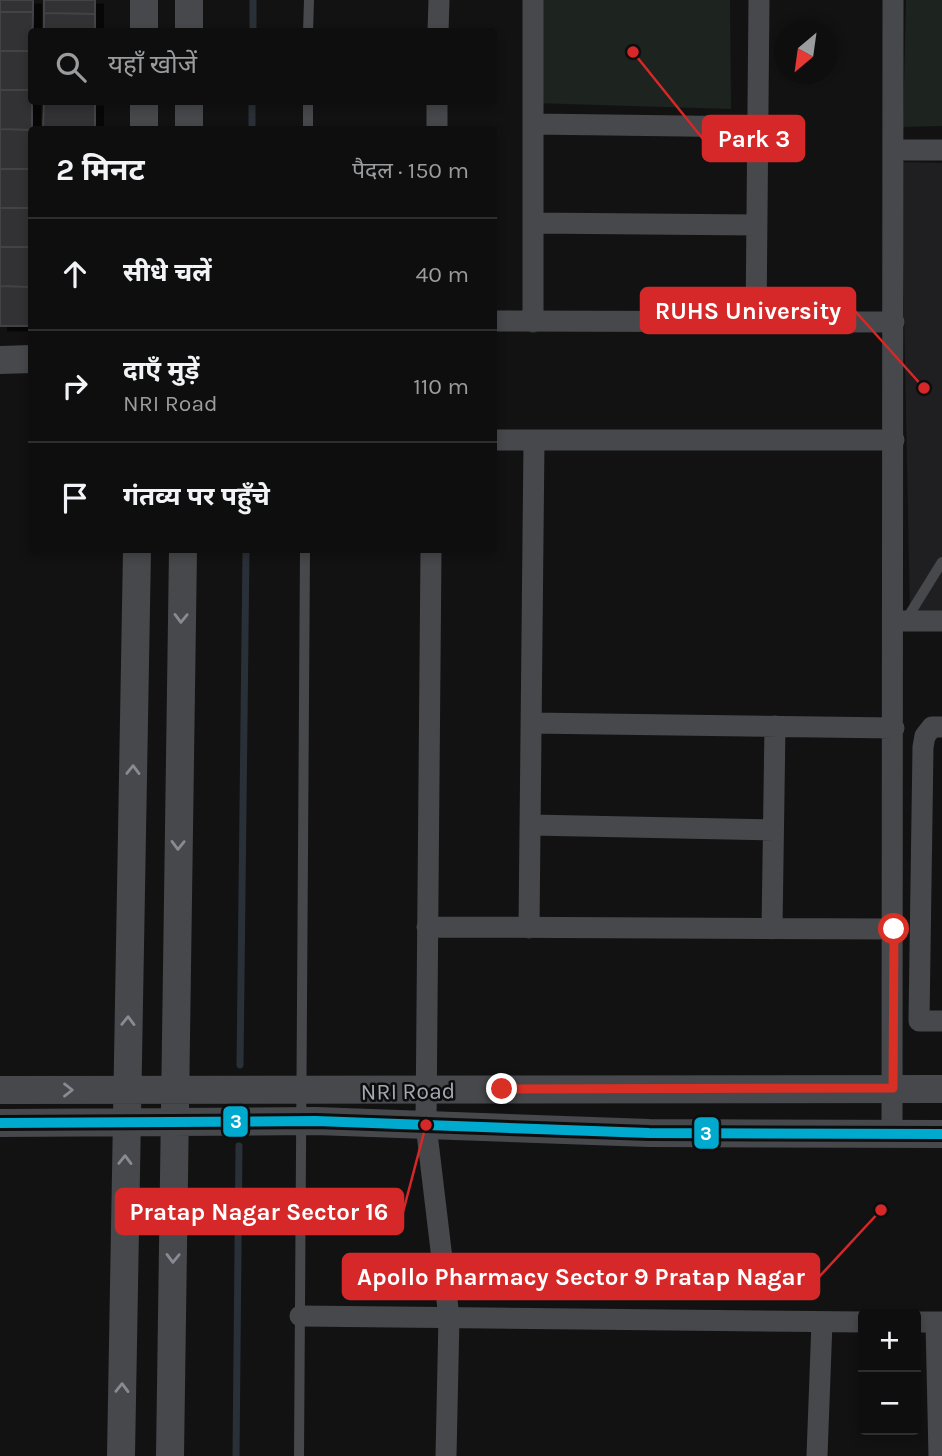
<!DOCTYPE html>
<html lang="hi">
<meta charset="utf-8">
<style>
body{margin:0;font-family:Karla,"Noto Sans Devanagari",sans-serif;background:#171717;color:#f1f3f6}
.controls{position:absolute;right:21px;bottom:21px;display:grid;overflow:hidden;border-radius:7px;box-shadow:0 4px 10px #0003}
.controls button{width:63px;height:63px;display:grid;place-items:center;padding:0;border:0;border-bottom:2px solid #2e2e2e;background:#0e0e0e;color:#f1f3f6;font:35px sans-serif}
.compass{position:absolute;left:774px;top:21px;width:63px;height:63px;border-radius:50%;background:#0e0e0e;box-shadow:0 4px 10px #0003;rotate:209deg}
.stop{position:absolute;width:21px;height:21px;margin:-16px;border:5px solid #d93025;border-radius:50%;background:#fff}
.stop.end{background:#d93025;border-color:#fff;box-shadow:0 2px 7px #0008}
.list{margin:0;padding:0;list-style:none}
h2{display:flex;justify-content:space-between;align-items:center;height:91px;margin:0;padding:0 28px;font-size:30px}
h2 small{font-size:23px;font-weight:400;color:#9b9c9e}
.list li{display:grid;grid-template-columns:46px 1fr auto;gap:21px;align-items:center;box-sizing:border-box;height:112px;padding:0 28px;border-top:2px solid #2e2e2e}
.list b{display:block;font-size:26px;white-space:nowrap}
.list p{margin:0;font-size:23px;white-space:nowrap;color:#9b9c9e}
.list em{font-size:23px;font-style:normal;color:#9b9c9e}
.icon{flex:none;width:38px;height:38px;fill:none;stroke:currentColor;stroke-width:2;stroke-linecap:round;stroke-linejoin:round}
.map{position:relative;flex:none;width:942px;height:1456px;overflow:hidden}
.search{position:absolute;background:#0e0e0e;box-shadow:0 4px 10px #0003;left:28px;top:28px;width:469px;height:77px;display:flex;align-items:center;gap:18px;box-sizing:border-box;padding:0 24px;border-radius:7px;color:#9b9c9e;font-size:26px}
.panel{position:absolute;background:#0e0e0e;box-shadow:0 4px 10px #0003;left:28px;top:126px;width:469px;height:427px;border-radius:7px}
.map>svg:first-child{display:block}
</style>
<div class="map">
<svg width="942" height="1456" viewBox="0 0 942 1456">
<defs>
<filter id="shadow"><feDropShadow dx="8" dy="4.5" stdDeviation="0" flood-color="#0009"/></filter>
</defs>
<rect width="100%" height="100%" fill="#121213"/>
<!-- built -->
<path fill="#1f1f21" d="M901,162L942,163V615L910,614Z"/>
<!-- green -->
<path fill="#1d231e" d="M539,0H730L731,109L533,103Z
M906,0H942V126L903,127Z"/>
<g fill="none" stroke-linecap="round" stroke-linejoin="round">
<!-- stream -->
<path stroke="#2a3037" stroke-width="7" d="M253,32V0
M252,130V102
M240,1065L246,550
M236,1456L239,1146"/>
</g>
<!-- building -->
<path fill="#313134" stroke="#424246" stroke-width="2" filter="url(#shadow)" d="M0,0H33V12H0Z
M44,0H95V14L44,13Z
M0,12H33L32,51H0Z
M44,13L95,14V32H44Z
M0,51H32V90H0Z
M0,90H32V130L0,129Z
M44,102H95V130H43Z
M0,129L32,130V169H0Z
M0,169H32V208H0Z
M0,208H32V247H0Z
M0,247H32L31,287L0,286Z
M0,286L31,287V326H0Z"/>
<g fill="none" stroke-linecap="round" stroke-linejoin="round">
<!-- service -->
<path stroke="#47484b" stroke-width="10" d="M308,32L309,0
M308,130V102
M906,620L942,562
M299,1456L305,550"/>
<!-- minor -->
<path stroke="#47484b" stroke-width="21" d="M438,32L439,0
M533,124L758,127
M437,130V102
M893,150H942
M533,223L756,225
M494,321L894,322
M533,322V0
M756,322L759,0
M494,440H894
M431,550L426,1125L449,1317L446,1456
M894,621H942
M531,723L894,728
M942,727H932L925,736L923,747L919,1021H942
M531,825L773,830
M427,927L893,929
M529,928L534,440
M772,929L775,726
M892,1134L893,0
M300,1316L863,1322
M916,1322H942
M936,1322L939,1456
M817,1456L822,1322"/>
<!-- tertiary -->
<path stroke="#47484b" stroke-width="28" d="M144,32V0
M189,32V0
M144,130V102
M189,130V102
M0,360L32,359
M0,1090L942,1089
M0,1123L316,1121L649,1133L942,1134
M121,1456L137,550
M170,1456L183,550"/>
<!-- bus-1 casing -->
<g stroke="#0d0d0e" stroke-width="16">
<path id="bus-1" d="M0,1123L316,1121L649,1133L942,1134"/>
</g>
<!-- bus-1 -->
<use href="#bus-1" stroke="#00a9ce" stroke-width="10"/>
</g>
<!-- one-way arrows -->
<defs><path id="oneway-chevron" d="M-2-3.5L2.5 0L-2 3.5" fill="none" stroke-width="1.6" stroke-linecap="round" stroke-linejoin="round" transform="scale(1.75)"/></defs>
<g stroke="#898a94">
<use href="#oneway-chevron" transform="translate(181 618) rotate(91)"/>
<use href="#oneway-chevron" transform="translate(133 770) rotate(-89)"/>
<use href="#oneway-chevron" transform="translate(178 845) rotate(91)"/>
<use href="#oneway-chevron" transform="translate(128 1021) rotate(-89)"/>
<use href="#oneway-chevron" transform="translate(68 1090)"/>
<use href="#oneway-chevron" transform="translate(125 1160) rotate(-89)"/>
<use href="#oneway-chevron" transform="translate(173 1258) rotate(91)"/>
<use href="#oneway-chevron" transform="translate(122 1388) rotate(-89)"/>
</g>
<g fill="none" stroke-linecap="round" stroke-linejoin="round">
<!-- route -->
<path stroke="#d93025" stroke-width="9" d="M502,1089L893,1088L894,929"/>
</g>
<g text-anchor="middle" stroke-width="5" stroke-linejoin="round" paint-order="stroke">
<!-- street labels -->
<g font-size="23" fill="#a5a7b3" stroke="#0d0d0e">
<text transform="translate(408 1091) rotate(-1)" y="8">NRI Road</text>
</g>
</g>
<!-- callouts -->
<path fill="none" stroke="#d62828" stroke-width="2.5" d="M633 52L703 139M924 388L855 311M426 1125L403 1212M881 1210L819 1277"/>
<g fill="#d62828" stroke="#0d0d0e" stroke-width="2.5">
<circle cx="633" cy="52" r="7"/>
<circle cx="924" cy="388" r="7"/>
<circle cx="426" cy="1125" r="7"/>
<circle cx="881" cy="1210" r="7"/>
</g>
<g fill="#d62828" stroke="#d62828" stroke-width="2.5">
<rect x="703" y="116" width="101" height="45" rx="7"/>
<rect x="641" y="288" width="214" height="45" rx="7"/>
<rect x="116" y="1189" width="287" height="45" rx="7"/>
<rect x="343" y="1254" width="476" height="45" rx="7"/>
</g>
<g font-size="24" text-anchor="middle" font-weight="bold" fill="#fff">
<text x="754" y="147">Park 3</text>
<text x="748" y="319">RUHS University</text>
<text x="259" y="1220">Pratap Nagar Sector 16</text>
<text x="581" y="1285">Apollo Pharmacy Sector 9 Pratap Nagar</text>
</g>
<g stroke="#0d0d0e" stroke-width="2.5">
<rect x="222" y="1105" width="27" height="33" rx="7" fill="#00a9ce"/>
<rect x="693" y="1116" width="27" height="34" rx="7" fill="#00a9ce"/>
</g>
<g font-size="19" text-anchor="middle" font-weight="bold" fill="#fff">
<text x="236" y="1128">3</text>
<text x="706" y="1140">3</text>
</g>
</svg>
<div class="controls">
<button>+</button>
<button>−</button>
</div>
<svg class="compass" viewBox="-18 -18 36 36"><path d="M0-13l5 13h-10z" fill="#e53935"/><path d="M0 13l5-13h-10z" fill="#9b9c9e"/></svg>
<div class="stop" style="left:894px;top:929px"></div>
<div class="stop end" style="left:502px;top:1089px"></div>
<div class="search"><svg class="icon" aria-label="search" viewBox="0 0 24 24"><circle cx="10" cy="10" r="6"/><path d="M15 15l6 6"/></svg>यहाँ खोजें</div>
<section class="panel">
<h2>2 मिनट<small>पैदल · 150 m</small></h2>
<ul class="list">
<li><svg class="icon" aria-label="ahead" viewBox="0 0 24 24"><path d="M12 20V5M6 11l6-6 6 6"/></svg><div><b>सीधे चलें</b></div><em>40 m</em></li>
<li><svg class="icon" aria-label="right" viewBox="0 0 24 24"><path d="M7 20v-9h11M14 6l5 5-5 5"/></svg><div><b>दाएँ मुड़ें</b><p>NRI Road</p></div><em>110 m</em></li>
<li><svg class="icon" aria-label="arrive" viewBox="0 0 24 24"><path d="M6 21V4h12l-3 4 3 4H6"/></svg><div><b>गंतव्य पर पहुँचे</b></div></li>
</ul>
</section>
</div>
